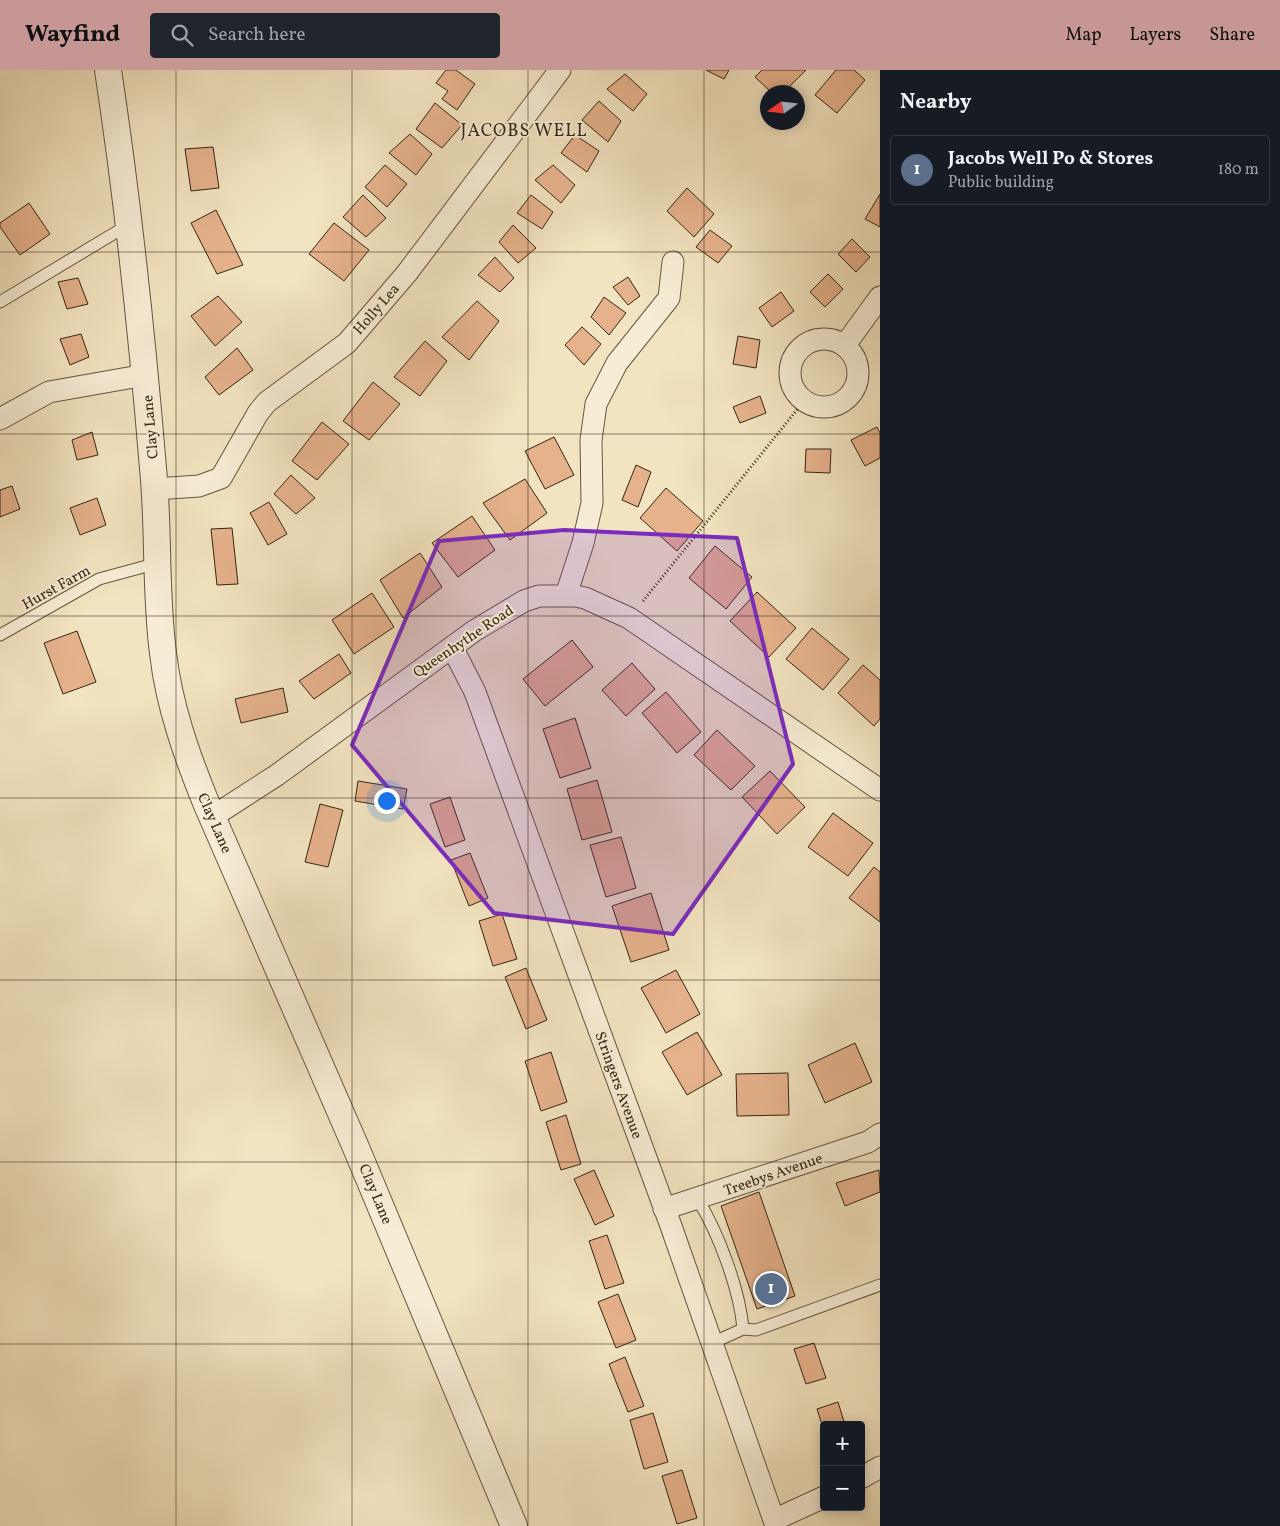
<!DOCTYPE html>
<meta charset="utf-8">
<style>
body{margin:0;font-family:Vollkorn,serif;background:#20242c;color:#f1f3f6}
.controls{position:absolute;right:15px;bottom:15px;display:grid;overflow:hidden;border-radius:5px;box-shadow:0 2px 12px #0003}
.controls button{width:45px;height:45px;display:grid;place-items:center;padding:0;border:0;border-bottom:1px solid #363941;background:#171b24;color:#f1f3f6;font:25px sans-serif}
.compass{position:absolute;left:760px;top:15px;width:45px;height:45px;border-radius:50%;background:#171b24;box-shadow:0 2px 12px #0003;rotate:256deg}
.you{position:absolute;left:386px;top:730px;width:18px;height:18px;margin:-12px;border:4px solid #fff;border-radius:50%;background:#1a73e8;box-shadow:0 0 0 8px #1a73e833}
.badge{display:grid;place-items:center;width:32px;height:32px;border-radius:50%;background:#c59692;color:#fff;font-size:16px;font-weight:700}
.pin{position:absolute;translate:-50% -50%;border:2px solid #fff;box-shadow:0 1px 5px #0006}
.list{margin:0;padding:0;list-style:none}
h2{display:flex;justify-content:space-between;align-items:center;height:65px;margin:0;padding:0 20px;font-size:21px}
h2 small{font-size:16px;font-weight:400;color:#9ea1a6}
.list li{display:grid;grid-template-columns:32px 1fr auto;gap:15px;align-items:center;box-sizing:border-box;height:70px;margin:0 10px 10px;padding:0 10px;border:1px solid #363941;border-radius:5px}
.list b{display:block;font-size:19px;white-space:nowrap}
.list p{margin:0;font-size:16px;white-space:nowrap;color:#9ea1a6}
.list em{font-size:16px;font-style:normal;color:#9ea1a6}
.icon{flex:none;width:28px;height:28px;fill:none;stroke:currentColor;stroke-width:2;stroke-linecap:round;stroke-linejoin:round}
.map{position:relative;flex:none;width:880px;height:1456px;overflow:hidden}
header{display:flex;align-items:center;gap:30px;box-sizing:border-box;height:70px;padding:0 25px;background:#c59692;color:#111}
header strong{font-size:24px}
nav{display:flex;gap:28px;margin-inline-start:auto;font-size:18px}
.search{width:350px;height:45px;background:#20242c;display:flex;align-items:center;gap:12px;box-sizing:border-box;padding:0 18px;border-radius:5px;color:#9ea1a6;font-size:19px}
main{display:flex}
aside{flex:1;background:#171b24}
.map>svg:first-child{display:block}
</style>
<header>
<strong>Wayfind</strong>
<div class="search"><svg class="icon" aria-label="search" viewBox="0 0 24 24"><circle cx="10" cy="10" r="6"/><path d="M15 15l6 6"/></svg>Search here</div>
<nav><a>Map</a><a>Layers</a><a>Share</a></nav>
</header>
<main>
<div class="map">
<svg width="880" height="1456" viewBox="0 0 880 1456">
<rect width="100%" height="100%" fill="#f2e4c0"/>
<filter id="stains"><feTurbulence type="fractalNoise" baseFrequency=".004" numOctaves="4"/><feColorMatrix values="0 0 0 0 .2 0 0 0 0 .09 0 0 0 0 .02 0 0 0 .5 -.17"/></filter>
<radialGradient id="worn" r=".72"><stop offset=".6" stop-color="#630" stop-opacity="0"/><stop offset="1" stop-color="#630" stop-opacity=".3"/></radialGradient>
<!-- building -->
<path fill="#e6b28c" stroke="#332615" d="M446,0H456L475,14L457,40L442,29L448,21L436,13Z
M706,0H729L724,9Z
M762,0H806L784,22H771L755,7Z
M836,0H854L865,10L837,43L815,25Z
M625,4L647,24L633,41L607,19Z
M599,31L621,51L608,72L582,50Z
M435,33L462,55L442,78L416,59Z
M410,64L432,84L416,105L389,83Z
M575,65L599,81L587,102L561,83Z
M213,77L219,118L191,121L185,79Z
M385,95L407,114L387,137L365,117Z
M553,95L575,115L561,133L535,110Z
M687,118L714,144L694,167L667,141Z
M880,124V157L865,149Z
M363,125L386,148L366,167L343,147Z
M531,125L553,142L542,159L517,143Z
M29,133L50,164L20,185L0,157V153Z
M216,140L243,195L217,204L191,153Z
M334,153L369,180L344,211L309,184Z
M513,155L536,178L518,193L499,172Z
M710,160L732,176L718,193L696,177Z
M852,169L870,187L856,202L838,184Z
M495,187L514,208L500,222L478,205Z
M828,204L843,219L825,237L810,222Z
M628,207L640,226L628,235L613,217Z
M78,208L88,234L67,239L58,212Z
M781,222L794,241L772,257L759,238Z
M218,226L242,252L215,276L191,246Z
M604,227L626,243L609,265L591,247Z
M477,231L499,251L469,290L442,267Z
M582,257L601,274L584,295L565,275Z
M81,264L89,287L70,295L60,269Z
M738,266L760,270L756,298L733,294Z
M425,271L447,291L420,326L394,307Z
M237,278L253,300L219,325L205,307Z
M373,312L400,334L369,370L343,351Z
M760,326L766,343L740,353L733,337Z
M322,352L349,374L317,410L292,391Z
M877,357L880,363V388L865,396L851,370Z
M92,362L98,385L77,390L72,370Z
M554,367L574,405L545,419L525,381Z
M806,379H831L830,403L805,402Z
M636,395L651,402L638,437L622,430Z
M291,405L315,428L296,444L274,424Z
M525,409L547,443L510,470L483,433Z
M12,416L20,439L0,447V420Z
M666,418L703,451L677,481L640,448Z
M97,428L106,455L80,465L70,438Z
M269,432L287,464L268,475L250,443Z
M472,446L495,480L458,507L432,473Z
M232,458L238,514L217,515L211,459Z
M715,476L752,507L726,539L689,508Z
M420,483L442,517L403,548L380,510Z
M757,522L796,558L769,587L730,551Z
M372,523L394,557L354,584L332,550Z
M812,558L849,589L823,620L786,589Z
M77,561L96,612L63,624L44,573Z
M572,570L593,597L545,636L523,609Z
M339,584L351,603L314,629L299,611Z
M632,593L655,619L626,646L602,620Z
M863,595L880,610V649L874,656L838,623Z
M283,618L288,642L241,653L235,629Z
M666,622L701,662L677,683L642,643Z
M575,648L591,698L560,708L543,659Z
M717,660L755,696L731,720L694,685Z
M770,701L805,737L777,764L742,727Z
M597,710L612,762L582,770L567,719Z
M358,711L407,719L403,739L355,731Z
M450,727L465,770L445,777L430,734Z
M320,734L343,740L328,797L305,792Z
M833,743L873,773L848,806L808,777Z
M621,767L636,818L606,827L590,775Z
M470,783L488,828L469,836L451,790Z
M874,797L880,802V852L849,828Z
M651,823L669,880L631,892L612,836Z
M502,844L517,889L493,896L479,851Z
M526,898L547,950L526,959L505,907Z
M676,900L700,944L666,963L641,918Z
M697,962L722,1005L687,1025L662,982Z
M855,973L872,1012L825,1033L808,995Z
M551,982L567,1032L541,1041L525,991Z
M788,1003L789,1045L737,1046L736,1004Z
M566,1045L581,1094L561,1100L546,1052Z
M594,1100L614,1146L595,1155L574,1109Z
M879,1100L880,1122L845,1136L836,1113Z
M759,1122L795,1226L757,1239L721,1136Z
M607,1165L624,1213L605,1219L589,1171Z
M618,1224L636,1270L616,1278L598,1232Z
M814,1273L826,1308L806,1314L794,1279Z
M625,1287L644,1336L628,1342L609,1294Z
M838,1332L845,1355H824V1361L817,1339Z
M653,1343L668,1392L644,1399L630,1350Z
M682,1400L697,1448L677,1454L662,1406Z"/>
<g fill="none" stroke-linecap="round" stroke-linejoin="round">
<!-- service casing -->
<g stroke="#635640" stroke-width="13">
<path id="service" d="M0,232L128,155
M0,565L99,509L158,493
M698,1130C718,1162 740,1220 743,1259L712,1273
M743,1259L756,1260L880,1215"/>
</g>
<!-- minor casing -->
<g stroke="#635640" stroke-width="23">
<path id="minor" d="M790 303a34 34 0 1 1 68 0a34 34 0 1 1-68 0Z
M845,275L880,227
M0,349L49,322L145,305
M155,419L199,416L221,408L258,343L267,332L347,273L407,203L560,0
M566,525L583,473L592,433L591,370L596,334L617,293L669,228L673,192
M452,577L475,622L671,1156L776,1456
M212,747L277,705L474,561L524,531L539,526H575L585,528L629,548L880,720
M664,1139L868,1072L880,1064
M861,1408L880,1397
M774,1450L824,1427"/>
</g>
<!-- tertiary casing -->
<g stroke="#635640" stroke-width="28">
<path id="tertiary" d="M108,0C128,132 142,265 153,398C159,459 155,522 163,583C169,636 187,686 207,735L357,1080L514,1456"/>
</g>
<!-- path -->
<path stroke="#332615" stroke-width="3" stroke-dasharray="1 2.5" stroke-linecap="butt" d="M643,531L804,331"/>
<!-- service -->
<use href="#service" stroke="#f7edd6" stroke-width="11"/>
<!-- minor -->
<use href="#minor" stroke="#f7edd6" stroke-width="21"/>
<!-- tertiary -->
<use href="#tertiary" stroke="#f7edd6" stroke-width="26"/>
</g>
<!-- marked area -->
<path fill="#7b2cbf" fill-opacity="0.2" stroke="#7b2cbf" stroke-width="4" stroke-linejoin="round" d="M564,460L737,468L793,694L673,864L494,843L352,675L439,471Z"/>
<!-- grid -->
<path fill="none" stroke="#332615" stroke-width="1" stroke-opacity="0.55" d="M176,0V1456M352,0V1456M528,0V1456M704,0V1456M0,182H880M0,364H880M0,546H880M0,728H880M0,910H880M0,1092H880M0,1274H880"/>
<g text-anchor="middle" stroke-width="4" stroke-linejoin="round" paint-order="stroke">
<!-- street labels -->
<g font-size="15" fill="#332615" stroke="#f7edd6">
<text transform="translate(376 239) rotate(-49)" y="5">Holly Lea</text>
<text transform="translate(150 357) rotate(-95)" y="5">Clay Lane</text>
<text transform="translate(56 517) rotate(-29)" y="5">Hurst Farm</text>
<text transform="translate(463 571) rotate(-34)" y="5">Queenhythe Road</text>
<text transform="translate(215 753) rotate(66)" y="5">Clay Lane</text>
<text transform="translate(619 1015) rotate(70)" y="5">Stringers Avenue</text>
<text transform="translate(773 1104) rotate(-19)" y="5">Treebys Avenue</text>
<text transform="translate(376 1124) rotate(67)" y="5">Clay Lane</text>
</g>
<!-- quarter labels -->
<g font-size="18" letter-spacing="1" fill="#332615" stroke="#f7edd6">
<text x="524" y="66">JACOBS WELL</text>
</g>
</g>
<rect width="100%" height="100%" filter="url(#stains)"/>
<rect width="100%" height="100%" fill="url(#worn)"/>
</svg>
<div class="controls">
<button>+</button>
<button>−</button>
</div>
<svg class="compass" viewBox="-18 -18 36 36"><path d="M0-13l5 13h-10z" fill="#e53935"/><path d="M0 13l5-13h-10z" fill="#9ea1a6"/></svg>
<div class="you"></div>
<div class="pin badge" style="left:771px;top:1219px;background:#5c6f8a">1</div>
</div>
<aside>
<h2>Nearby<small></small></h2>
<ul class="list">
<li><span class="badge" style="background:#5c6f8a">1</span><div><b>Jacobs Well Po &amp; Stores</b><p>Public building</p></div><em>180 m</em></li>
</ul>
</aside>
</main>
